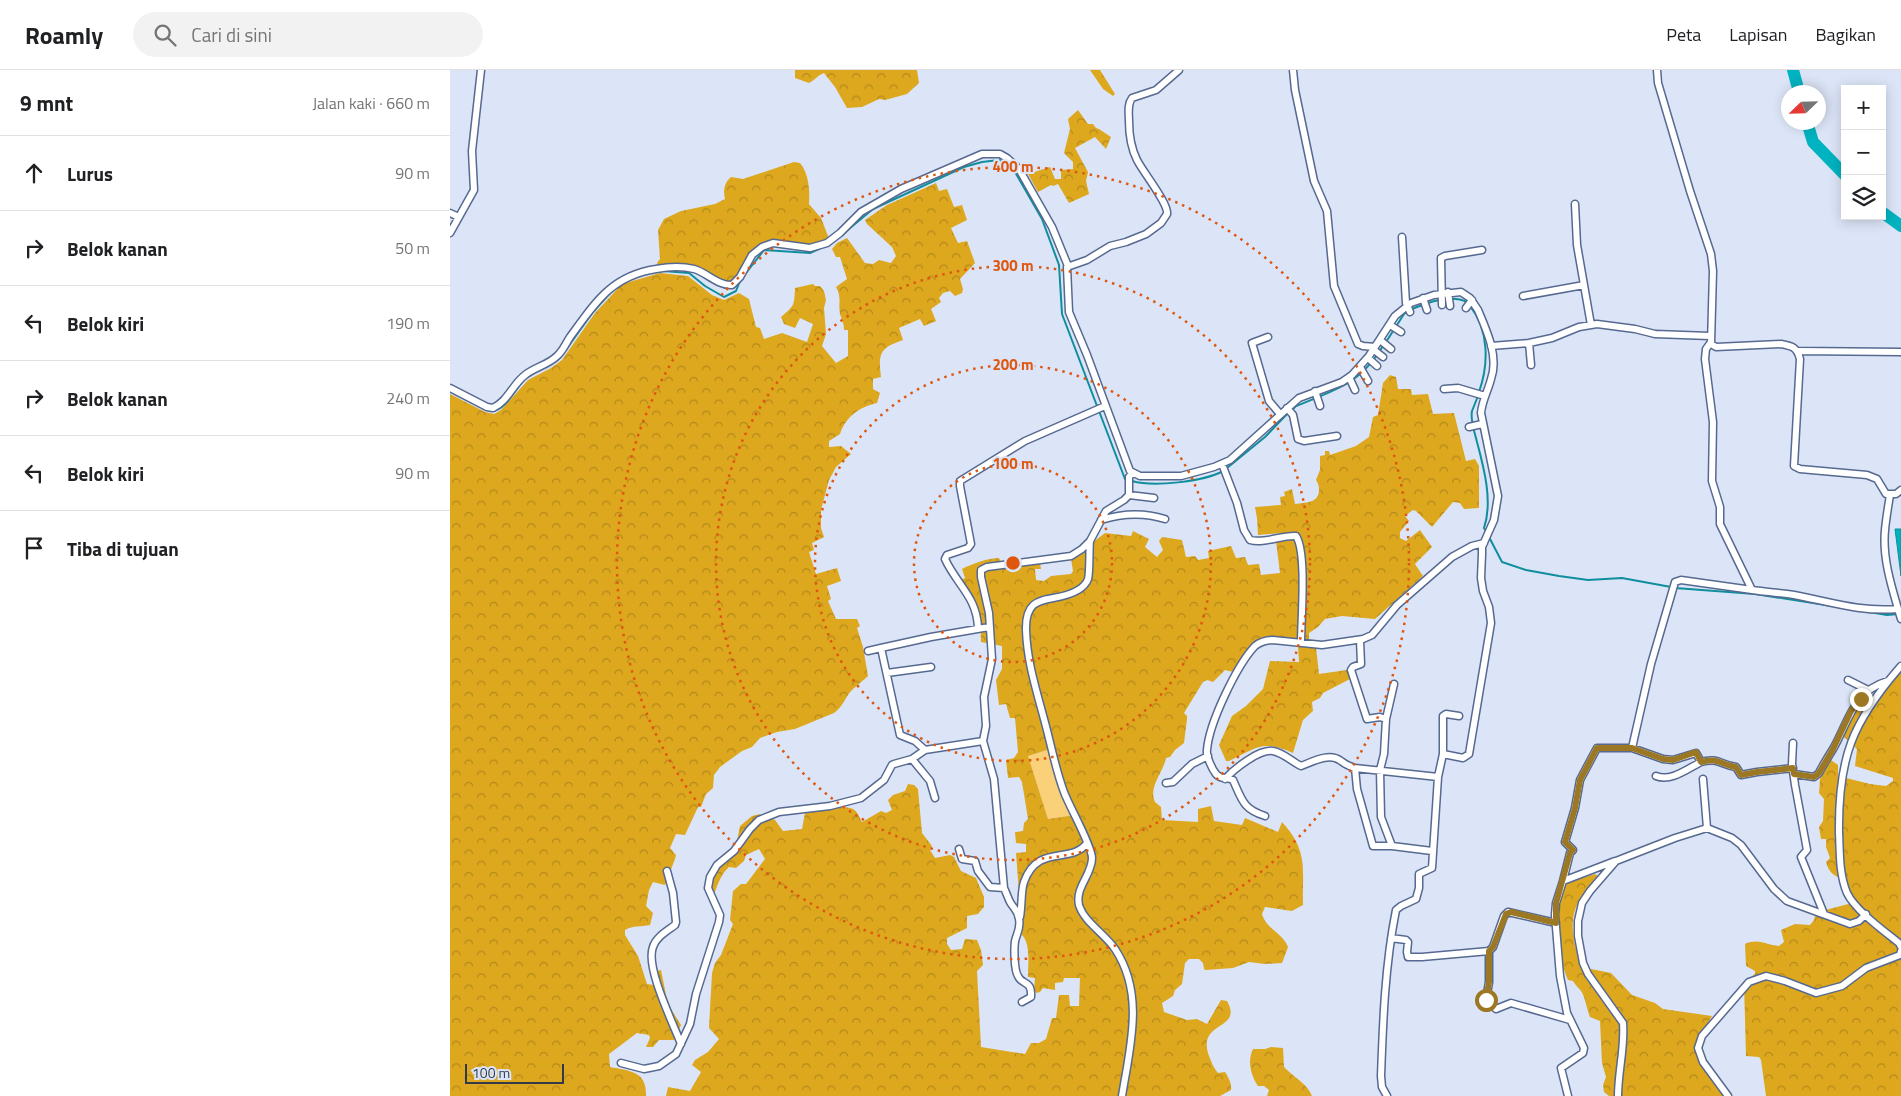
<!DOCTYPE html>
<html lang="id">
<meta charset="utf-8">
<style>
body{margin:0;font-family:"Titillium Web",sans-serif;background:#f2f2f2;color:#202124}
.controls{position:absolute;right:15px;top:15px;display:grid;overflow:hidden;border-radius:0px;box-shadow:0 2px 12px #0003}
.controls button{width:45px;height:45px;display:grid;place-items:center;padding:0;border:0;border-bottom:1px solid #e0e0e0;background:#fff;color:#202124;font:25px sans-serif}
.compass{position:absolute;left:1331px;top:15px;width:45px;height:45px;border-radius:50%;background:#fff;box-shadow:0 2px 12px #0003;rotate:247deg}
.scale{position:absolute;left:15px;bottom:12px;width:99px;box-sizing:border-box;padding-left:5px;border:2px solid #31394b;border-top:0;font-size:14px;line-height:18px;white-space:nowrap;color:#31394b;-webkit-text-stroke:4px #dce5f7;paint-order:stroke}
.stop{position:absolute;width:15px;height:15px;margin:-11px;border:4px solid #9d7824;border-radius:50%;background:#fff}
.stop.end{background:#9d7824;border-color:#fff;box-shadow:0 1px 5px #0008}
.list{margin:0;padding:0;list-style:none}
h2{display:flex;justify-content:space-between;align-items:center;height:65px;margin:0;padding:0 20px;font-size:21px}
h2 small{font-size:16px;font-weight:400;color:#757577}
.list li{display:grid;grid-template-columns:32px 1fr auto;gap:15px;align-items:center;box-sizing:border-box;height:75px;padding:0 20px;border-top:1px solid #e0e0e0}
.list b{display:block;font-size:19px;white-space:nowrap}
.list em{font-size:16px;font-style:normal;color:#757577}
.icon{flex:none;width:28px;height:28px;fill:none;stroke:currentColor;stroke-width:2;stroke-linecap:round;stroke-linejoin:round}
.map{position:relative;flex:none;width:1451px;height:1026px;overflow:hidden}
header{display:flex;align-items:center;gap:30px;box-sizing:border-box;height:70px;padding:0 25px;background:#fff;border-bottom:1px solid #e0e0e0}
header strong{font-size:24px}
nav{display:flex;gap:28px;margin-inline-start:auto;font-size:18px}
.search{width:350px;height:45px;background:#f2f2f2;display:flex;align-items:center;gap:12px;box-sizing:border-box;padding:0 18px;border-radius:28px;color:#757577;font-size:19px}
main{display:flex}
aside{flex:1;background:#fff}
.map>svg:first-child{display:block}
</style>
<header>
<strong>Roamly</strong>
<div class="search"><svg class="icon" aria-label="search" viewBox="0 0 24 24"><circle cx="10" cy="10" r="6"/><path d="M15 15l6 6"/></svg>Cari di sini</div>
<nav><a>Peta</a><a>Lapisan</a><a>Bagikan</a></nav>
</header>
<main>
<aside>
<h2>9 mnt<small>Jalan kaki · 660 m</small></h2>
<ul class="list">
<li><svg class="icon" aria-label="ahead" viewBox="0 0 24 24"><path d="M12 20V5M6 11l6-6 6 6"/></svg><div><b>Lurus</b></div><em>90 m</em></li>
<li><svg class="icon" aria-label="right" viewBox="0 0 24 24"><path d="M7 20v-9h11M14 6l5 5-5 5"/></svg><div><b>Belok kanan</b></div><em>50 m</em></li>
<li><svg class="icon" aria-label="left" viewBox="0 0 24 24"><path d="M17 20v-9H6M10 6l-5 5 5 5"/></svg><div><b>Belok kiri</b></div><em>190 m</em></li>
<li><svg class="icon" aria-label="right" viewBox="0 0 24 24"><path d="M7 20v-9h11M14 6l5 5-5 5"/></svg><div><b>Belok kanan</b></div><em>240 m</em></li>
<li><svg class="icon" aria-label="left" viewBox="0 0 24 24"><path d="M17 20v-9H6M10 6l-5 5 5 5"/></svg><div><b>Belok kiri</b></div><em>90 m</em></li>
<li><svg class="icon" aria-label="arrive" viewBox="0 0 24 24"><path d="M6 21V4h12l-3 4 3 4H6"/></svg><div><b>Tiba di tujuan</b></div></li>
</ul>
</aside>
<div class="map">
<svg width="1451" height="1026" viewBox="0 0 1451 1026">
<defs>
<pattern id="forest-crowns" width="20" height="18" patternUnits="userSpaceOnUse" patternTransform="scale(1.25)"><rect width="20" height="18" fill="#dda71e"/><path d="M2 6a3 3 0 1 1 6 0M12 15a3 3 0 1 1 6 0" fill="none" stroke="#b4891c"/></pattern>
</defs>
<rect width="100%" height="100%" fill="#dce5f7"/>
<!-- green -->
<path fill="#fad079" d="M600,679L625,745L598,749L578,686Z"/>
<!-- forest -->
<path fill="url(#forest-crowns)" fill-rule="evenodd" d="M345,0H467L469,13L457,24L435,30L429,29L412,37L397,38L385,17L374,3C368,5 365,10 359,13L345,8Z
M640,0H650L665,24L663,26L653,19Z
M628,40L638,54H643L646,58L649,59L661,67L656,79L645,67L625,78L638,102L636,111L639,124L619,133L608,114L603,116L601,115L588,122L578,104L600,97L605,109H611V100L623,99V92L614,83L620,59L618,49Z
M344,92L350,93C359,104 360,121 359,134L371,148L378,166L376,171L359,176L311,175L280,213L269,209L251,199L208,196L207,193L210,189L208,160L214,149L231,141L265,134L275,129C273,121 274,113 281,107L293,109Z
M486,113L489,121L497,119L504,137L512,135L517,150L501,158L508,173L517,171L525,193L510,209L513,219L512,223L505,226L500,221L493,223L489,228L491,232L481,239L486,251L474,256L470,249L449,258L453,270C430,278 428,283 431,307L423,309V319L430,323L427,333C410,337 396,346 390,364L379,371V377L391,376L401,384L386,397L379,410L371,440V458L374,467L362,473L364,480L359,482L366,504L387,498L391,511L377,516L381,529L378,531L386,549H407L410,556L407,558L413,577L418,606C413,611 407,615 402,620C395,627 393,637 384,643L345,659L327,662L310,668L302,677L292,681L270,697L264,705L263,718L256,724L251,737H248L235,765L226,764L220,778L226,785L225,789L215,815L203,812L199,820L196,836L203,843L200,855C191,857 183,855 175,860V865L188,886L197,914L204,915L206,901L211,900L216,925L221,939L231,955L224,970H209L203,977H196L200,968L199,965L187,963L159,984L160,997C180,1001 197,1001 196,1026H0V324L35,342L44,344L51,340L78,310L101,298L112,290L145,243L172,214L210,203L238,206L262,225L274,230L289,223L299,229L306,257L310,258L314,269L332,263L357,272L363,254L350,248L345,258L334,254L331,247C345,235 344,236 345,218L363,214L365,216H370L374,221L376,230L374,238L376,264L372,276L386,293L398,286V260H394C394,253 392,250 390,244C388,233 392,228 386,217L397,209L390,187H386L382,179L387,173L397,168L415,193L423,194L429,190L441,193L446,186L442,177L417,154L415,150L437,135Z
M940,305L946,307L948,319H961L962,325L978,324L983,344L1004,343L1016,391L1025,389L1029,396V438L1014,439L1010,433L1003,432L982,457L966,441L963,440L955,446L959,451L950,462V468L956,471L970,460L982,477L965,494L973,506L925,549L892,546L875,549L868,557L859,563V571L835,567L827,568L825,572L817,566L802,573L783,602L775,600L763,612L757,610L753,612L734,643L737,646V649L734,673L725,680L720,687L716,688C713,703 698,717 705,732L711,737L712,750L748,752V739L761,736L764,751L792,755L795,748L828,762L832,752C859,781 852,800 853,835L842,841L815,837L812,844C816,859 833,863 838,877L832,893L815,894L799,892L783,898L756,900L754,899L753,893L749,889H739L735,893L732,914L725,920L723,926L712,933L714,942L737,950L747,949L757,954L771,930L777,931C794,961 746,950 759,986C762,993 763,997 768,1003L775,1002C778,1006 782,1014 781,1020L770,1026H216L218,1017L240,1021L251,1002L242,995L245,990L258,982L269,969L259,958L262,903L265,893L271,885L283,854L280,850L283,821L291,814H296L315,789L309,779L296,785L294,791L286,798L279,797C272,803 268,813 265,822L262,823L259,817L264,800L283,778L287,771L290,756L302,746L310,744L314,751L320,748L325,750L333,761L352,759L355,743C367,741 393,734 403,739C408,742 409,747 412,752L431,741L436,743L442,740L438,730L443,725L455,721L458,714L464,715L468,719L472,763L482,776L480,780L485,788L500,785L504,787L511,801L526,808L534,827V837L528,844L517,846V858L497,868V874L501,880L512,879L515,869L527,870L531,880L533,895L527,901L531,977L575,984L581,973H589L596,969L602,948H606L609,925H619L620,936H629L630,908H614L613,912L605,913V920L593,918L590,922L586,923L584,919L585,908L578,907C578,895 581,872 571,864L567,839L570,836L566,783L576,782V774L566,773L565,762L573,761L574,753L578,749L572,712L569,707L558,708L556,690L564,688L568,682L565,648H560L556,634L549,635L546,610L552,599V576L531,572C531,548 526,530 511,510L515,508L512,499C524,493 535,489 549,488L551,492L589,487L591,499H585L586,510L594,511L601,506L621,504L623,501L621,489L655,463L681,466L683,461L699,469L695,477L707,487L713,480L709,471L712,467L732,470L736,487L745,486L748,490L759,488L758,481L781,476L786,488L795,487L798,495L809,494L811,505L830,503L826,471H832L831,463L808,465L807,448L805,437L831,435L830,427L835,426L834,422L842,419L845,434C850,433 857,433 862,431C870,428 871,417 866,410L870,400V386L875,385V381H879L880,385L906,376L919,367L923,347L928,345L933,313ZM600,679L625,745L598,749L578,686Z
M848,577H866L869,604L897,600L900,609L873,623L870,628L862,632L863,641L853,650L843,683C812,669 806,678 779,691H776L769,675L782,646L796,636L813,619L820,591L849,592Z
M1451,601V1026H1316L1311,990L1309,987L1296,986L1294,913L1305,904V901L1296,896L1295,874C1308,868 1316,875 1329,876L1334,872L1331,860L1345,854L1360,855L1364,850L1365,846L1379,839L1406,832L1395,810C1384,806 1379,803 1376,792L1380,788L1376,777V769H1371L1369,757L1373,751L1374,729L1369,723L1370,709L1381,690L1388,695V706L1420,714L1436,716L1443,711V708L1405,696L1407,679L1392,665L1402,641L1412,630L1423,634Z
M1145,804L1149,807C1143,814 1136,821 1131,828C1116,849 1124,879 1134,900L1141,899L1161,903L1182,925L1205,933L1213,939L1262,946L1246,974L1275,1026H1159L1154,1022L1153,1015L1156,1007L1152,993L1150,951L1140,947C1137,940 1135,926 1131,921C1129,918 1125,915 1123,911L1118,910C1109,890 1104,854 1108,831C1109,825 1114,818 1116,813Z
M821,977L833,978L834,997C844,1008 857,1013 862,1026H817L819,1020L814,1016H808C801,1006 797,991 803,979H815Z"/>
<!-- water -->
<path fill="#00b3c0" stroke="#0f8e9d" d="M1445,459H1451V506Z"/>
<g fill="none" stroke-linecap="round" stroke-linejoin="round">
<!-- stream -->
<path stroke="#0f8e9d" stroke-width="2" d="M394,163L423,139L514,97L532,92L549,90L557,94L565,102L592,149L609,195L612,244L647,336
M213,201L239,203L255,216L274,227L286,221L290,211
M296,203L314,180L360,183L371,178
M1020,236C1039,260 1039,294 1029,322
M962,239C978,232 1001,224 1017,232
M936,272L954,244L957,241
M115,281L143,242L160,223
M1028,326C1026,331 1024,336 1022,341C1020,351 1025,363 1027,372C1034,398 1043,432 1034,458L1037,463
M842,340L846,336C887,319 909,315 933,276
M42,341C56,340 65,319 75,309C85,300 100,297 111,287
M649,341L675,409H677
M777,398L815,367L838,343
M682,411C703,417 753,412 773,401
M1039,467L1052,492L1076,500L1109,506L1138,510L1172,508L1221,517
M1225,518L1305,524L1382,536
M1419,542L1437,545L1449,544"/>
<!-- river -->
<path stroke="#00b3c0" stroke-width="12" d="M1343,0L1349,22
M1357,52L1363,72L1395,105
M1432,142L1451,156"/>
<!-- minor casing -->
<g stroke="#566990" stroke-width="9">
<path id="minor" d="M729,0L706,20L682,28C677,35 679,44 679,51C679,65 681,78 687,90C693,102 719,134 717,144L711,153L696,164L676,172L660,176L637,190L617,197L619,242L637,285L680,401L690,406H731L764,397L780,390L849,328L892,312L902,305L919,286L945,246L961,233L984,225L1011,222L1020,228L1028,240C1037,261 1049,287 1041,309C1038,321 1032,331 1031,343L1048,426L1044,450L1032,477V484L1031,508L1033,521L1039,537L1041,553L1019,684L1013,688L993,684L988,707L982,798L969,804V818L966,829L951,836L946,840C935,895 933,950 931,1006L932,1017L937,1026
M843,0L845,20L864,111L877,141L884,216L908,274L913,276L925,277
M1207,0L1208,13L1240,121L1261,184L1263,201L1261,274L1266,277L1331,274C1342,276 1347,277 1350,289L1344,396L1350,399L1417,405L1427,409L1436,424H1446L1451,420
M1125,134L1127,175L1141,255
M0,143L9,147
M0,163L24,120L22,81L31,0
M952,167L956,233L960,242
M998,222L1000,236
M1073,226L1134,215
M973,228L977,240
M992,235L991,188L995,186L1032,180
M1016,238L1022,230
M940,255L951,262
M818,267L802,273L819,331L830,344
M930,270L941,279
M1079,273L1081,295
M1041,276L1079,273L1102,268L1129,257L1147,254L1185,259L1205,264L1260,266
M924,280L933,287
M1348,281L1451,282
M918,288L927,296
M910,297L918,311
M899,307L905,320
M0,318L37,337L43,338C58,331 62,315 75,305C85,297 98,295 107,286C113,281 116,273 120,267C145,233 161,206 206,199C217,197 232,196 244,199C256,202 268,216 282,215L290,207L302,185L312,177L323,173L360,178L377,173L390,163L411,142L451,119L532,84H550L557,88L569,99L602,157L618,196
M994,319L1008,318L1035,326
M865,321L870,336
M837,338L843,345L848,369L854,371L887,366
M1019,357L1032,354
M772,394L787,433L794,460L800,470C814,474 831,465 846,466C857,482 851,550 851,573
M679,425L704,428
M1440,425C1438,437 1436,449 1435,460C1432,490 1443,521 1451,549
M651,450C673,443 693,442 715,449
M640,471C639,480 640,502 638,509C637,513 632,518 628,520C604,535 575,519 576,560C577,591 586,619 594,649C601,674 605,698 614,722C619,736 642,776 642,788C642,805 625,817 629,835C634,852 655,864 665,879C695,924 680,977 672,1026
M1302,520C1316,522 1330,523 1344,525C1381,532 1409,542 1448,539
M528,558C527,527 507,515 495,489L497,485L518,478L521,474L510,416V411L575,371L655,336
M910,570L911,594L903,597L901,600L917,649L930,647L936,649
M418,581L431,578
M1451,596C1402,652 1388,688 1389,763C1390,783 1389,804 1397,823C1405,840 1434,861 1449,873L1451,877
M437,603L481,597
M1398,610L1418,620
M533,671L544,709L554,818C556,822 558,828 560,832C564,839 568,840 569,849C571,858 567,863 565,871C564,878 564,900 568,906C572,916 582,909 581,927L572,932
M1343,673L1342,694L1345,715L1357,780L1351,787L1374,844
M1182,678L1213,689L1223,690L1246,683L1251,692C1268,687 1271,695 1286,697L1291,705L1307,702L1343,698
M475,680L465,671L450,665L431,578L481,567L539,557
M993,684V646L996,644L1009,646
M462,689L480,711L485,728
M905,698L907,719L923,776H942L982,781
M1344,704L1364,707L1369,703C1373,695 1378,687 1383,679C1399,651 1403,621 1438,611
M1206,706C1221,712 1237,699 1251,692
M775,709C784,699 809,679 823,681C834,683 842,692 851,696C862,692 879,682 891,691C896,695 898,696 905,698L988,707
M1253,709L1257,758
M716,713L723,712L742,694L758,686
M815,746C793,739 792,730 783,710C778,707 771,710 766,704C762,699 756,686 757,680C759,653 787,595 805,576C810,572 816,570 823,570L872,575L913,569L922,565L947,535L1002,487L1022,476L1034,473
M942,776L931,747L930,700L934,684L936,649L944,614
M509,779L512,789L525,791L528,801L540,817L554,818
M217,801L223,823L226,852L225,855C217,861 206,867 203,877C195,897 223,953 231,974
M1113,811L1120,783L1123,780L1115,772L1125,738L1130,710L1147,678H1182L1201,594L1225,512L1231,510L1302,520L1270,454V437L1262,411L1263,352L1255,289L1256,279L1261,272
M570,847C572,836 571,820 574,812C588,773 621,795 637,773
M941,868L956,870L958,872L957,882L958,887H972L1039,881L1043,877L1054,846L1058,842L1106,853
M1039,881V912L1036,930L1046,939L1061,933L1120,950
M171,993L194,999L209,996L226,984L240,954L246,924L269,852L270,845L258,818L260,807L267,795L284,781L300,759L309,750L329,742L380,736L411,728L434,710L442,695L444,694L462,689L475,680L533,671L536,656L534,627L542,589L539,543L531,507V500L537,497L621,486L632,479L640,471L656,441L674,430L679,425V407L682,403
M1118,1026L1111,998L1133,983L1134,978L1117,943L1110,906L1105,845L1106,833L1113,811L1165,791
M1168,1026C1168,1002 1175,977 1173,953L1138,904L1133,893L1128,866V851L1132,833L1140,821L1166,791L1225,768L1257,758L1282,768L1291,775L1324,819L1337,831L1400,854L1409,851L1416,844
M1278,1026L1253,992L1248,978L1252,966L1299,912L1316,906L1335,911L1366,923L1392,916L1416,898L1450,885L1451,881"/>
</g>
<!-- minor -->
<use href="#minor" stroke="#fff" stroke-width="6"/>
</g>
<g fill="none" stroke-linecap="round" stroke-linejoin="round">
<!-- route -->
<path stroke="#9d7824" stroke-width="6" d="M1036,930L1039,912V881L1043,877L1056,844L1061,842L1106,853V833L1120,783L1123,780L1115,772L1125,738L1130,710L1147,678H1182L1213,689L1223,690L1246,682L1251,692C1268,687 1271,695 1286,697L1291,705L1307,702L1343,698L1344,704L1364,707L1369,703L1383,679L1401,641L1411,629"/>
</g>
<!-- distance rings -->
<g fill="none" stroke="#df570f" stroke-width="2.5" stroke-dasharray="2.5 5">
<circle cx="563" cy="493" r="99"/>
<circle cx="563" cy="493" r="198"/>
<circle cx="563" cy="493" r="297"/>
<circle cx="563" cy="493" r="396"/>
</g>
<circle cx="563" cy="493" r="8" fill="#df570f" stroke="#dce5f7" stroke-width="2.5"/>
<g font-size="15" text-anchor="middle" font-weight="bold" fill="#df570f" stroke="#dce5f7" stroke-width="4" stroke-linejoin="round" paint-order="stroke">
<text x="563" y="102">400 m</text>
<text x="563" y="201">300 m</text>
<text x="563" y="300">200 m</text>
<text x="563" y="399">100 m</text>
</g>
</svg>
<div class="controls">
<button>+</button>
<button>−</button>
<button><svg class="icon" aria-label="layers" viewBox="0 0 24 24"><path d="M12 4l9 5-9 5-9-5zM3 14l9 5 9-5"/></svg></button>
</div>
<svg class="compass" viewBox="-18 -18 36 36"><path d="M0-13l5 13h-10z" fill="#e53935"/><path d="M0 13l5-13h-10z" fill="#757577"/></svg>
<div class="scale">100 m</div>
<div class="stop" style="left:1036px;top:930px"></div>
<div class="stop end" style="left:1411px;top:629px"></div>
</div>
</main>
